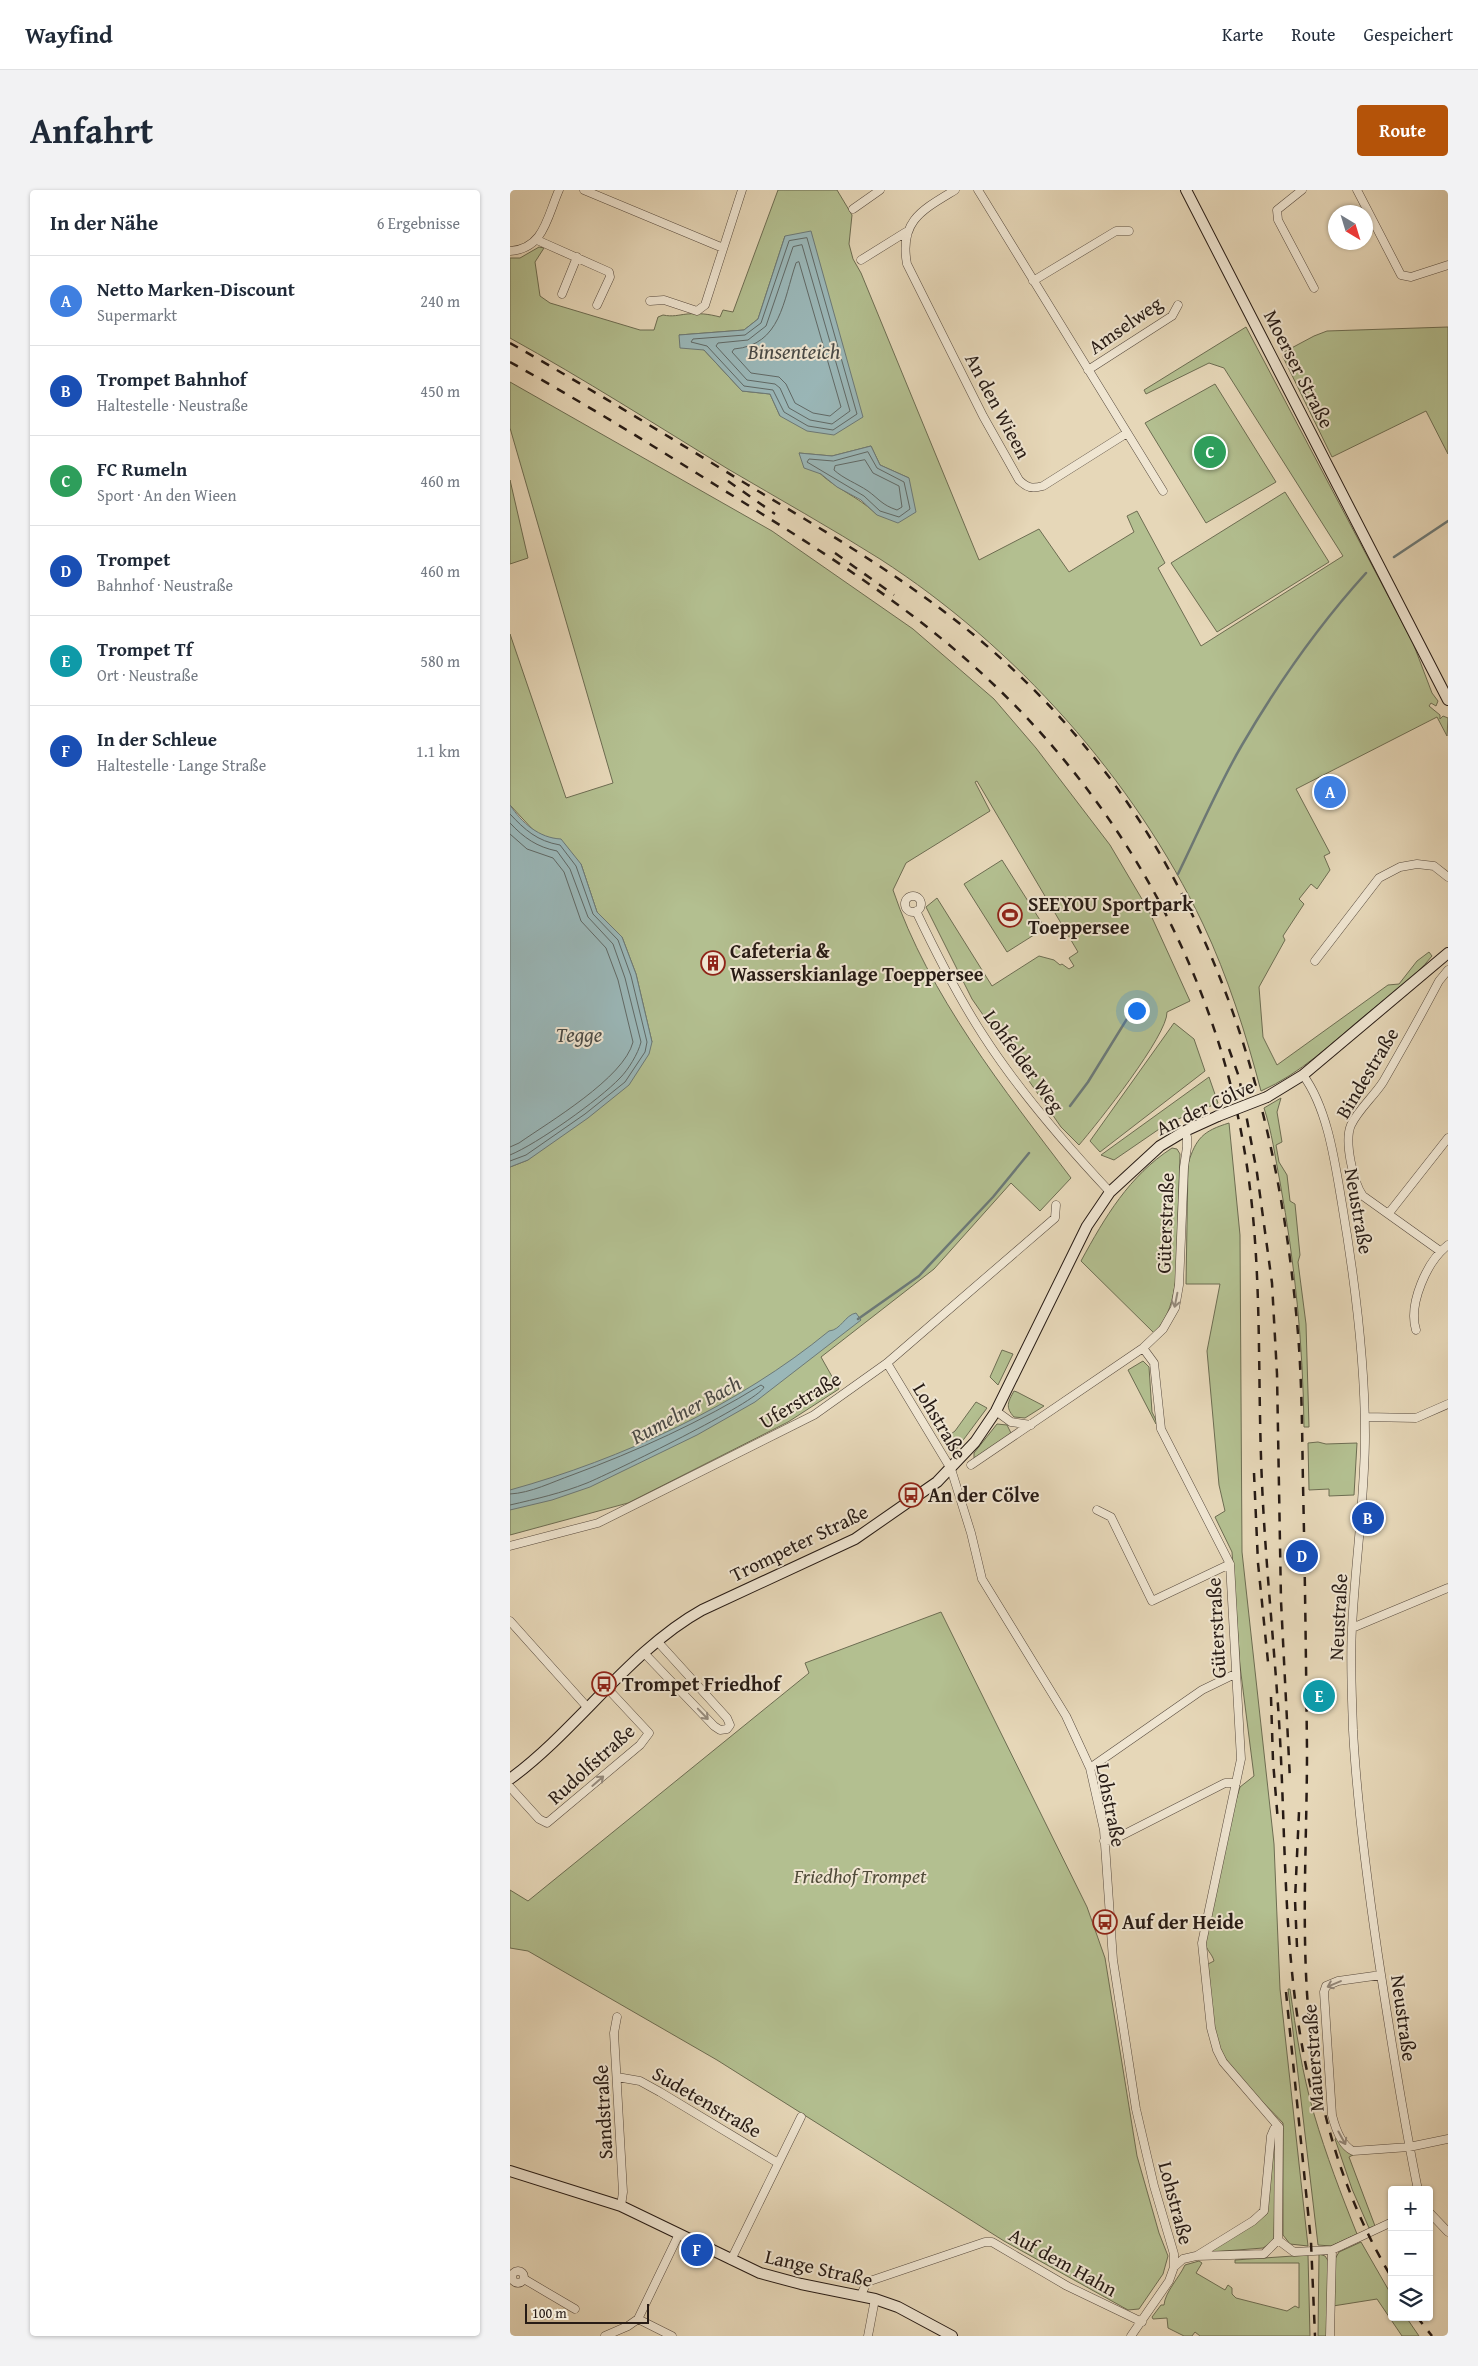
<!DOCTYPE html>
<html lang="de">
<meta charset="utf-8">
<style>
body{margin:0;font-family:"Gentium Book Plus",serif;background:#f2f2f3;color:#1f2937}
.controls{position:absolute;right:15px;bottom:15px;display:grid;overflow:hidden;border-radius:5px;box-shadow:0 1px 4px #0004}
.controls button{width:45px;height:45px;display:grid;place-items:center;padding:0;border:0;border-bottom:1px solid #e0e1e3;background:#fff;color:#1f2937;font:25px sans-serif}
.compass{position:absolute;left:818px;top:15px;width:45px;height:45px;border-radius:50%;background:#fff;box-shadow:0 1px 4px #0004;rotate:142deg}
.scale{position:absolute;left:15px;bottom:12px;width:124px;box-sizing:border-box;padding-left:5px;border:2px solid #271b15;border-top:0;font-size:14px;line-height:18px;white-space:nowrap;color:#271b15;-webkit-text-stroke:4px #efe5d1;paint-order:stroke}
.you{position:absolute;left:626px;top:820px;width:18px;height:18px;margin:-12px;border:4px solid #fff;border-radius:50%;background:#1a73e8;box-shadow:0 0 0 8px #1a73e833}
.badge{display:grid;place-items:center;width:32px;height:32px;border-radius:50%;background:#b45309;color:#fff;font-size:16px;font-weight:700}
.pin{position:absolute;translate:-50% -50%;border:2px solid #fff;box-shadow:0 1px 5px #0006}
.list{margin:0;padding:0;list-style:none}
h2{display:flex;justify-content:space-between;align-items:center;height:65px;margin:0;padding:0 20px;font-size:21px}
h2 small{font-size:16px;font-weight:400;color:#747a83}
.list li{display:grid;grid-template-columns:32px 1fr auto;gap:15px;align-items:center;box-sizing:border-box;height:90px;padding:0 20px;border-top:1px solid #e0e1e3}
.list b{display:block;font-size:19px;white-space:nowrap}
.list p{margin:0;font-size:16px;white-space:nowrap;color:#747a83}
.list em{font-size:16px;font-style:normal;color:#747a83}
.icon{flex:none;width:28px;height:28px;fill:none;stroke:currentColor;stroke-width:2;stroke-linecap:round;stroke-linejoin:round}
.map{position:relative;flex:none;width:938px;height:2146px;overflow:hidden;border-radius:5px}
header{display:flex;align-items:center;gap:30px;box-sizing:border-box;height:70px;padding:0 25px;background:#fff;border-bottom:1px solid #e0e1e3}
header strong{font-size:24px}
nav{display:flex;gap:28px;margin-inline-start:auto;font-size:18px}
.intro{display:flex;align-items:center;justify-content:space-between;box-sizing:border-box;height:120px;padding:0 30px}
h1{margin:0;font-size:35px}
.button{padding:12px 22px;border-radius:5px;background:#b45309;color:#fff;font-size:18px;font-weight:700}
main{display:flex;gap:30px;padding:0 30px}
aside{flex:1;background:#fff;border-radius:5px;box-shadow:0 1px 4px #0004}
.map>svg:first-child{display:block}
</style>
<header>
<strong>Wayfind</strong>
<nav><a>Karte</a><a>Route</a><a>Gespeichert</a></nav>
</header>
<div class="intro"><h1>Anfahrt</h1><a class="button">Route</a></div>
<main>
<aside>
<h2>In der Nähe<small>6 Ergebnisse</small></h2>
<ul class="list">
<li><span class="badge" style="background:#3f7fe0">A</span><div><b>Netto Marken-Discount</b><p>Supermarkt</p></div><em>240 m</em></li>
<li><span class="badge" style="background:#1a4fb4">B</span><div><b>Trompet Bahnhof</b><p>Haltestelle · Neustraße</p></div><em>450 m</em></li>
<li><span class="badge" style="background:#2e9e5b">C</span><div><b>FC Rumeln</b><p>Sport · An den Wieen</p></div><em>460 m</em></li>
<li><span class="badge" style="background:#1a4fb4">D</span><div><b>Trompet</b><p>Bahnhof · Neustraße</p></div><em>460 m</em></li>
<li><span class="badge" style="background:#0f9aa8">E</span><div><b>Trompet Tf</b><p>Ort · Neustraße</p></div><em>580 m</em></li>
<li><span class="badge" style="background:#1a4fb4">F</span><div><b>In der Schleue</b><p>Haltestelle · Lange Straße</p></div><em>1.1 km</em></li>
</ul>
</aside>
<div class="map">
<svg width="938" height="2146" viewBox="0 0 938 2146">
<rect width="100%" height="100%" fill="#e6d7b8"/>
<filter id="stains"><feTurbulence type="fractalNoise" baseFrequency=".004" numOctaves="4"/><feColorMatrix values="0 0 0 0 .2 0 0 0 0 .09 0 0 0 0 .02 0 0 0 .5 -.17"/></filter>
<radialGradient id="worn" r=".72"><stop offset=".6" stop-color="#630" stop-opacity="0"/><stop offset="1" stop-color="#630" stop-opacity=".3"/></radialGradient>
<!-- green -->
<path fill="#b3bf90" stroke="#6d6d52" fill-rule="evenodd" d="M268,0H327L342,25L339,54L343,69L351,83L469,370L529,339L559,382L624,342L617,326L627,321L655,373L648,378L691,456L833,366L714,178L699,173L636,204L634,200L736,137L903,453L922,503L928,511L926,516L921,513L919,516L930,525V529L933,526L938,528L937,546L927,527L786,599L820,663L814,666L820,680L807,699L801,694L789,709L794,714L773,746L775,750L749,797L753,847L767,875L878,795L889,794L907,771L919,762L922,766C903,790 877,807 853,827C822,853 790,884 751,901C736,844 718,787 693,734C624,589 505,456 370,369C321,338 269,309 218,279C146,235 74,189 0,148V68H10L29,57L34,58L25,72L30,106L40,113L130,140H144L148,127L153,125C163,127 168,125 177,124C189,123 199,124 210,127L213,120L223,122ZM275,46L270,226L260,204L232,201L194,160L169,145L234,140L248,129ZM361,256L370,275L399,288L367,325C354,312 343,307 328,297C313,288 301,275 289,263L322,266Z
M938,137V264L916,221L822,267L773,167L774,162L804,146L817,141Z
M0,192L262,341L403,439L484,509L526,558L600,655L639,721L680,811L657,822C658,845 587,934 569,955L551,937L462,809L416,717L427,708L482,796L529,766L544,770L550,775L552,774L559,779L564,776L559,768L568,762L467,591L465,592L480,621L396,673L383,700C418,804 495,901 561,988L530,1021L501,993L424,1079L311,1167L329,1199L278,1232L118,1313L0,1345V977L18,970L142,852L126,784L112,747L87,722L71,674L41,649L25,642L0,615V444L56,608L103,593L0,238Z
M705,194L766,292L696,333L635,233Z
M0,290L18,368L0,374Z
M775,302L819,372L707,442L661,373Z
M492,670L535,738L497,762L454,694Z
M664,833L684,849L695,881L590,962L580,951Z
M699,887L708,913L658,933L604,970L591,965Z
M771,908L767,922L772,952L766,955L769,972L777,985L780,1011L785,1014L790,1065L788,1072L796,1134L799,1237H794C793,1154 785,1074 770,992C765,967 762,942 754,918Z
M719,933L730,1045L732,1362L764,1654L770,1799L798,2056L780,2054L773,2045V1933C753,1911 719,1883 709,1855C700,1829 701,1800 698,1774L704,1771C702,1763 696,1761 695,1751L719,1633L730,1597L744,1586L730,1476L722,1362L705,1327L715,1321L709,1295L697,1161L710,1094H676L678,974C686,948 693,941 719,933Z
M662,958L667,959L670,964L666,1089C663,1109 659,1128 644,1143L571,1071C595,1027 619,986 662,958Z
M492,1160L503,1164L488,1195L480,1187Z
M633,1171L639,1177L642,1222L647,1232L646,1234L618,1180Z
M504,1201L507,1202L534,1216L515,1228L504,1227C495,1217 498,1212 504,1201Z
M466,1212L477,1218L448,1257L443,1263L439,1262L433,1250L445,1241Z
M487,1234L497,1235L501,1243L498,1247L464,1268V1263Z
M808,1252L816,1254L847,1253L844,1305L819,1306V1299L799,1300L798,1253Z
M431,1422L577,1717L595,1768L627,1966L649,2043L658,2066L653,2084L629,2119L618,2120L494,2051L207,1870L18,1761L0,1758V1700L18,1711L299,1483L295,1473Z
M778,1799H780C786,1841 792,1883 804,1924C816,1965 831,2004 847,2044L821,2056L808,2055Z
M764,1944H766L764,2051L753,2058L702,2062L701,2059L757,2024Z
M828,1947L843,1965L839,1967L865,2036L859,2038L842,1999L825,1949Z
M851,2052L882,2106V2127H896L909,2146H892L867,2109L823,2116L825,2069L829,2062Z
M809,2064L815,2066L819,2072L817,2146H808Z
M798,2065L800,2146H690L685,2142L682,2146H674L658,2138L657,2128L643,2129L642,2127L651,2115H654C655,2102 669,2088 675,2075L689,2071L692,2073L686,2083L715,2100L718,2095L722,2098V2104L726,2108L777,2121L785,2116L789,2118V2073H725V2070Z"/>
<!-- water -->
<path fill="#9ab7b8" stroke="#6c7977" d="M301,41L353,227L324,245L297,241L270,226L260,204L232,201L194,160L170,158L169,145L234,140L248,129L275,46Z
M361,256L370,275L399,288L406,322L388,333L367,325L351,310L327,297L311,284L294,278L289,263L322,266Z
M0,615C12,633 29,648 51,649L71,674L87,722L112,747L126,784L142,852L139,864L119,895L78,928L18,970L0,977Z
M346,1123L351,1130L245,1212L187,1245L80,1297L42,1310L0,1320V1300C112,1269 229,1215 319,1141C331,1140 335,1125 346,1123Z"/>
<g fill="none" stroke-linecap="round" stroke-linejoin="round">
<!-- shore -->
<path stroke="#606966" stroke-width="1" d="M297,48L347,224L323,240L298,236L274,222L263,200L234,196L197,156L181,152L183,149L235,145L251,133L279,51Z
M292,55L340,221L322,234L300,230L279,218L270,198L265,194L237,190L206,156L208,153L238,150L256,136L283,57Z
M289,72L331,217L320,226L303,223L285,213L276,194L269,187L241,183L222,162L224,159C271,155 273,111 286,73Z
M358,262L367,278L394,292L400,319L389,327L370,321L354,306L297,272L299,269L323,271Z
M355,270L363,283L389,296L392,317L387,320C372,315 369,309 358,301C346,293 334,289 324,280L325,276Z
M0,624C15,640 27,651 50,655L66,676L83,724L108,750L121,786L137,852L135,862L115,892L75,924L16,965L0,971
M0,633C14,648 27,657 47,661L60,679L78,727L103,754L115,788L131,852C128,864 118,880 110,888C89,910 27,954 0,965
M0,644L17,659L43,668L54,682L71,731L96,758L108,790L123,852C114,888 39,932 9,953L0,957
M0,1304C21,1303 42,1292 62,1285C127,1261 191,1232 251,1195L254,1197C248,1212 101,1283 77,1293C52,1303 26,1309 0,1315"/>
<!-- stream -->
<path stroke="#6c7977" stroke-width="2.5" d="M884,367L938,331
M668,684C689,641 708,596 732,555C768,493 808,436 856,383
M560,916L578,892L628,811
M348,1129L409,1086L483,1007L519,963"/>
<!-- street casing -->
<g stroke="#574a3e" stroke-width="9">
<path id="street" d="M74,0L213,58
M445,0C412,20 389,31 397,74L473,226L509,290C517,298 522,299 533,296L617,243
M468,0L653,301
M792,0L767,20L768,30L804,98
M847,0L891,85L901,87L938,75
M343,19L370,0
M27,50L99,82L100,87L87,115
M0,61C34,59 37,27 49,0
M351,70L396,42
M523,91L606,41H619
M52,104L67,67
M140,111L154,110L187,121L195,115L232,0
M578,180L662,126L668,115
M395 714a8 8 0 1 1 16 0a8 8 0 1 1-16 0Z
M406,721C426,763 447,805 473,845C509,901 554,953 600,1002
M805,771L869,688L890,677L907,674L924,676L938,687
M793,885C818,919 825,973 832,1014C845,1091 855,1168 855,1245C855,1309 845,1373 842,1438C840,1471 842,1506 843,1540C847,1615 857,1690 868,1765C880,1844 892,1922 908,2000
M879,1023L938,948
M930,1061L853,1006C843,992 834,951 841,935C848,920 864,906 873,892C892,859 911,825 929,791L938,780
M906,1140C898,1114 917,1071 938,1055
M633,1158L644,1173L651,1239L720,1374L731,1569L692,1753L701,1838L707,1860L713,1872L769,1937L768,2050
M377,1173L441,1279L461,1343L472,1389L556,1526L580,1578L594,1640L603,1770L626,1919L644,1996L664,2064V2077
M486,1221L501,1232L521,1235
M855,1227L906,1228L938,1214
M461,1275L633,1158L653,1139L665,1118L669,1095L674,977L677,957V947L675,941
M587,1320L601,1327L642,1411L720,1374
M0,1356L88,1333L304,1225L377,1173L545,1028L546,1015
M0,1431L78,1518
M842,1438L938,1398
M135,1464L204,1536L210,1540L217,1539L220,1535L217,1528L148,1452
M580,1578L692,1500L725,1484
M0,1597L29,1629L37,1633L130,1555L139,1543L98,1499
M594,1651L603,1650L715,1593H726
M871,1785L828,1791L816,1796L814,1802L822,1925C825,1937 831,1955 843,1961L899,1957L938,1949
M107,1827L104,1843L113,2002L111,2016
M107,1887L130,1891L150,1902L268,1973
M919,2022L938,2042
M768,2050L784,2062L822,2060L882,2032
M688,2065L743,2031L754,2021L761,1946L764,1939L769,1937
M221,2070L291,1927
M2 2087a6 6 0 1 1 12 0a6 6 0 1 1-12 0Z
M14,2089L65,2119
M351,2105L357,2092L475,2052H482L557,2096L632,2132
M128,2129L162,2146
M95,2146L118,2136L128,2129L169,2044
M358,2146L365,2109
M621,2146L659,2091L664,2077L673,2069L686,2066L754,2064L768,2050
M820,2146L822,2060"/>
</g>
<!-- secondary casing -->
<g stroke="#271b15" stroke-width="12">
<path id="secondary" d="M676,0L938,510
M757,907L793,885L938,763
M0,1589C67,1540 120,1460 192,1420L345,1349L427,1292L465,1252L486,1221L577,1036L600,1002L650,956L675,941L708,926
M0,1981L111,2016L250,2083L291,2094L365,2109L388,2117L442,2146"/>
</g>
<!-- street -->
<use href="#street" stroke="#efe5d1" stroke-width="8"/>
<!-- secondary -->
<use href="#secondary" stroke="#efe5d1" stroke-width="10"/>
<!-- rail -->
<path stroke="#271b15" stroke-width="2.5" stroke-dasharray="9 9" stroke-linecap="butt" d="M0,153C81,199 159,247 238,295C325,347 420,403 495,472C686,647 764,880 787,1132C792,1186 792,1240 793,1294C795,1383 796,1471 797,1560C797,1641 792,1722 797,1803C803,1902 830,2002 882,2088
M0,172C70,211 139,253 207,296C283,343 361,391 432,449C592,579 704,764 736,970C753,1077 747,1185 752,1293C755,1363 762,1433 767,1502C778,1641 769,1783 806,1918
M218,291L265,324
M325,363L384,405
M719,859L729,887L747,983L762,1093L767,1184L771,1411L780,1590
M744,1283L748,1373L758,1472
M761,1507L763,1571L768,1632
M787,1757L785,1710L789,1622
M776,1802L801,2052L805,2146
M907,2127L922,2146"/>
<!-- secondary-bridge casing -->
<g stroke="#271b15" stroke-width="12" stroke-linecap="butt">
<path id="secondary-bridge" d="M708,926L757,907"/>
</g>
<!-- secondary-bridge -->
<use href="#secondary-bridge" stroke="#efe5d1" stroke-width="10"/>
</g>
<!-- one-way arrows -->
<defs><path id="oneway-shaft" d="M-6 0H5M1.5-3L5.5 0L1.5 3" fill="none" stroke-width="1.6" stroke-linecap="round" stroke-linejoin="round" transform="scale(1.25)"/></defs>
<g stroke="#958a7c">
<use href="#oneway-shaft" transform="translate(666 1110) rotate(101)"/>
<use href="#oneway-shaft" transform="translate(193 1524) rotate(46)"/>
<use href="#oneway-shaft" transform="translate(88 1591) rotate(-41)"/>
<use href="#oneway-shaft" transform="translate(824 1794) rotate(157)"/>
<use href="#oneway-shaft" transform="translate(832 1948) rotate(61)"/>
</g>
<!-- icons -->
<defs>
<g id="stadium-ring" transform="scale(1.25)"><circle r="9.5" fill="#efe5d1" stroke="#8f2418" stroke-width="1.5"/><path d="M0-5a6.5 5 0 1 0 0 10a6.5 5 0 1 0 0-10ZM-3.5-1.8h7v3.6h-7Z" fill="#8f2418"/></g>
<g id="building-ring" transform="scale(1.25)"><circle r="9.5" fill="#efe5d1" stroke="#8f2418" stroke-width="1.5"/><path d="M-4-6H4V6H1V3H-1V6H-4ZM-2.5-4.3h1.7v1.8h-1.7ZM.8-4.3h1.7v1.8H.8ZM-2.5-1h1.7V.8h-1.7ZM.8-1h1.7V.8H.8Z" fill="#8f2418"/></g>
<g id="bus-ring" transform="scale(1.25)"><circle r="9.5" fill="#efe5d1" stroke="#8f2418" stroke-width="1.5"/><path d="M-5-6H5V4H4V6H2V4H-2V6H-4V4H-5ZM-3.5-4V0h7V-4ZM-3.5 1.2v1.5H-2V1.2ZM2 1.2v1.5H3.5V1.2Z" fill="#8f2418"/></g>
</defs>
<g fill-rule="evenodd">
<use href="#stadium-ring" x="500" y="725"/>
<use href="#building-ring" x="203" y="773"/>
<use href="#bus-ring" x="401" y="1305"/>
<use href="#bus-ring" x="94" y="1494"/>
<use href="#bus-ring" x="595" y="1732"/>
</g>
<g text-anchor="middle" stroke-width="4" stroke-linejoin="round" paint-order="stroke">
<!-- street labels -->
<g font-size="20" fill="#271b15" stroke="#efe5d1">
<text transform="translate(615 135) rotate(-35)" y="7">Amselweg</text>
<text transform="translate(789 179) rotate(63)" y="7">Moerser Straße</text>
<text transform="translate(488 216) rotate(62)" y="7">An den Wieen</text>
<text transform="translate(514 871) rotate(54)" y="7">Lohfelder Weg</text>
<text transform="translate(857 883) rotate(-59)" y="7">Bindestraße</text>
<text transform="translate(695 917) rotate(-25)" y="7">An der Cölve</text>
<text transform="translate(849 1021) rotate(80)" y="7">Neustraße</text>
<text transform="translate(655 1033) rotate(-88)" y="7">Güterstraße</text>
<text transform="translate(290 1210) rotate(-31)" y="7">Uferstraße</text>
<text transform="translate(430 1231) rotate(59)" y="7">Lohstraße</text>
<text transform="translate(289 1353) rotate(-26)" y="7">Trompeter Straße</text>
<text transform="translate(828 1427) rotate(-87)" y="7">Neustraße</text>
<text transform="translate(706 1438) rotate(-93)" y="7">Güterstraße</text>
<text transform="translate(81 1574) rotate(-42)" y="7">Rudolfstraße</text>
<text transform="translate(601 1615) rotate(79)" y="7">Lohstraße</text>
<text transform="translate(894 1828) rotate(82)" y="7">Neustraße</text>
<text transform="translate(803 1868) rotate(-94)" y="7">Mauerstraße</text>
<text transform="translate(197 1912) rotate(30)" y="7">Sudetenstraße</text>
<text transform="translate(93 1922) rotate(-93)" y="7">Sandstraße</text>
<text transform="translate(666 2013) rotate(75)" y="7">Lohstraße</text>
<text transform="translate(553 2072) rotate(29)" y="7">Auf dem Hahn</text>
<text transform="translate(309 2078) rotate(13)" y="7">Lange Straße</text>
</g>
<!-- poi labels -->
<g font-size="20" font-weight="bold" fill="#271b15" stroke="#efe5d1" text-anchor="start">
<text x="518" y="721">SEEYOU Sportpark<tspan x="518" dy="23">Toeppersee</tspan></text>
<text x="220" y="768">Cafeteria &amp;<tspan x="220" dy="23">Wasserskianlage Toeppersee</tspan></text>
<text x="418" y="1312">An der Cölve</text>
<text x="112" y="1501">Trompet Friedhof</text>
<text x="612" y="1739">Auf der Heide</text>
</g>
<!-- park labels -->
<g font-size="20" font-style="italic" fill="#514c3a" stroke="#efe5d1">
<text x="350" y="1693">Friedhof Trompet</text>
</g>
<!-- water labels -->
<g font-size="21" font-style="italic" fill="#4a4a46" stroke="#efe5d1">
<text x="284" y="169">Binsenteich</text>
<text x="69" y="852">Tegge</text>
<text transform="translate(176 1220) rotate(-28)" y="7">Rumelner Bach</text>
</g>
</g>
<rect width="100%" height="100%" filter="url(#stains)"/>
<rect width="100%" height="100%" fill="url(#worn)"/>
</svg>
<div class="controls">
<button>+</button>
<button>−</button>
<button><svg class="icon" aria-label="layers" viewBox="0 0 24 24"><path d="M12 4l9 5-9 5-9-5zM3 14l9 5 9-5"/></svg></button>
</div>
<svg class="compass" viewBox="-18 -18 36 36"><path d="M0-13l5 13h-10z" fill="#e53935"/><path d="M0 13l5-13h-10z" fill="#747a83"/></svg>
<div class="scale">100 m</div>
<div class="you"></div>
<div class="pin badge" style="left:820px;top:602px;background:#3f7fe0">A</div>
<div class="pin badge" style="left:858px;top:1328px;background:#1a4fb4">B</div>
<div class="pin badge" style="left:700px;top:262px;background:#2e9e5b">C</div>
<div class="pin badge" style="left:792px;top:1366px;background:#1a4fb4">D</div>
<div class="pin badge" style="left:809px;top:1506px;background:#0f9aa8">E</div>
<div class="pin badge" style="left:187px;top:2060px;background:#1a4fb4">F</div>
</div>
</main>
